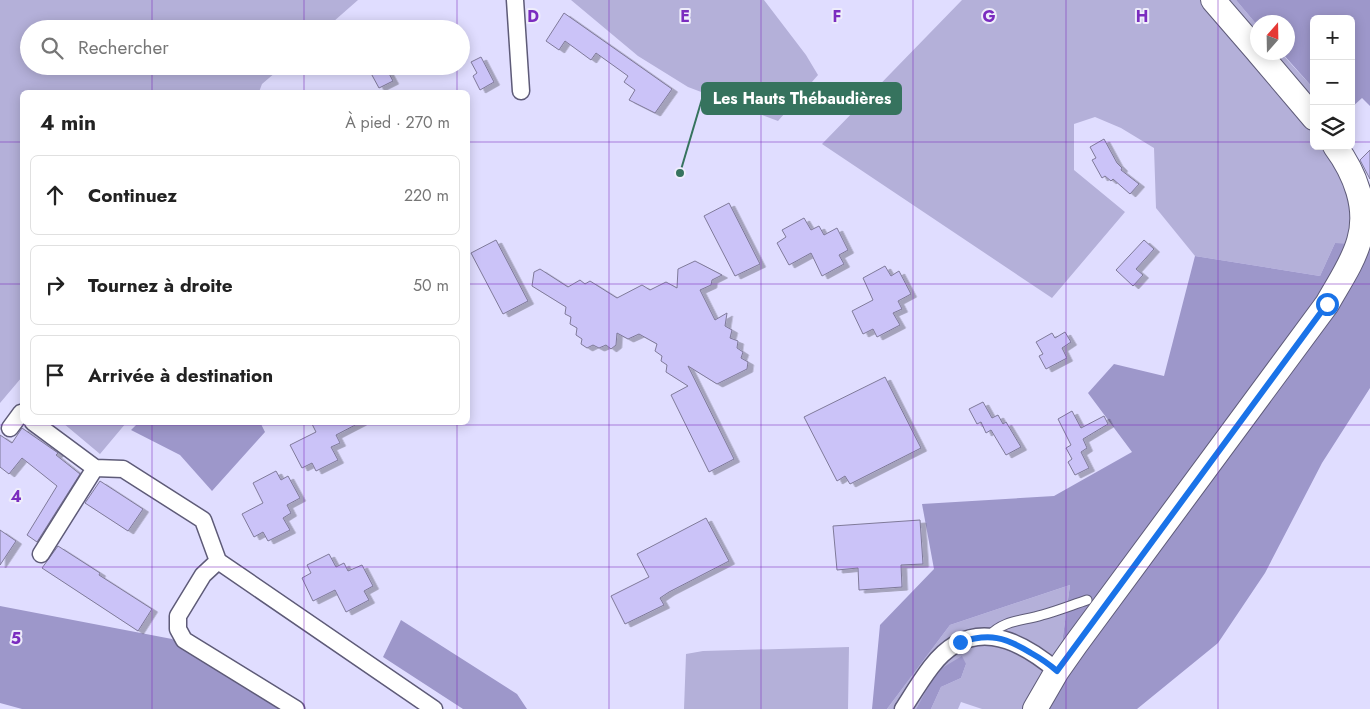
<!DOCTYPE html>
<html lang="fr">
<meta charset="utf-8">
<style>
body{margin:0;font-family:Jost,sans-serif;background:#f6f6f6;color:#222}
.controls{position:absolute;right:15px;top:15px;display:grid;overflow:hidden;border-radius:8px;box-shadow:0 2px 12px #0003}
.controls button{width:45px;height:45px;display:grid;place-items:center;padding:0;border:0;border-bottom:1px solid #e0e0e0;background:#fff;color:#222;font:25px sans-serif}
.compass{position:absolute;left:1250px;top:15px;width:45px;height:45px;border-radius:50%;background:#fff;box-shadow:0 2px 12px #0003;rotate:20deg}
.stop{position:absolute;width:15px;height:15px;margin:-11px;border:4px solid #1a73e8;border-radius:50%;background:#fff}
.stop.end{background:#1a73e8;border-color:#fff;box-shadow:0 1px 5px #0008}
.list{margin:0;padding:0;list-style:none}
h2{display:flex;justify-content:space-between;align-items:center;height:65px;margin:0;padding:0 20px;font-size:21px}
h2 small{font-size:16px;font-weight:400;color:#767676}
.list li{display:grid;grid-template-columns:32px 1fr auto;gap:15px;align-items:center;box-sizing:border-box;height:80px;margin:0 10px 10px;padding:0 10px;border:1px solid #e0e0e0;border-radius:8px}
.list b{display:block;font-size:19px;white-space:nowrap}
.list em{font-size:16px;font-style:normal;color:#767676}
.icon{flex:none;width:28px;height:28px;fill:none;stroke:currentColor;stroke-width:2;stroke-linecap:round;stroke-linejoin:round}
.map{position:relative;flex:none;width:1370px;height:709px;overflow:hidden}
.search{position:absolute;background:#fff;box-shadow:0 2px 12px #0003;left:20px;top:20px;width:450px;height:55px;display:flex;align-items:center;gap:12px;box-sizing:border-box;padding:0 18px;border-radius:28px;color:#767676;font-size:19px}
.panel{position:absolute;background:#fff;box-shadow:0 2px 12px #0003;left:20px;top:90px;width:450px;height:335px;border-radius:8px}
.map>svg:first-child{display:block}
</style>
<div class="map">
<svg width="1370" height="709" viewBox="0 0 1370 709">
<defs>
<filter id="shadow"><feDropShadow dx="5.5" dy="3" stdDeviation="0" flood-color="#0004"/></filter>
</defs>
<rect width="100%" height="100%" fill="#e0ddff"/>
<!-- green -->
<path fill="#b4b0d9" d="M0,0H358L325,29H29V66H283L262,84L259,92H22V377L0,403Z
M571,0H764L806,55L818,75L778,121L688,87L638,56Z
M962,0H1236L1257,25L1258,52L1281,53L1314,89V146H1324L1352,190L1351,243H1335L1320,276L1195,256L1156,208L1154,148L1121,128L1095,117L1074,124V170L1125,212L1052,298L822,144Z
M63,423H126L100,454Z
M1070,585L1056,687L1024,709H982L961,702L958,709H931L941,687L961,678L966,664L925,694L916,709H887L950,625Z
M849,647L848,709H684L686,654L703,651Z"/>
<!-- forest -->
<path fill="#9d97ca" d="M1236,0H1370V106L1362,98L1351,108V19H1314V89L1282,53L1288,52V22H1258L1257,25Z
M1335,243L1370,244V388L1322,463L1265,573L1218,643L1137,709H1024L1056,687L1070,585L950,625L887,709H872L880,625L934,569L922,504L1054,496L1132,452L1088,393L1114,364L1164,376L1195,256L1320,276Z
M260,422L265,432L212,491L180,455L131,430L138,423Z
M0,606L172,639L288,709H22L0,703Z
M401,620L517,694L527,709H463L383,657Z
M962,656L966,664L961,678L941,687L931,709H916L937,671Z"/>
<!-- building -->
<path fill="#cbc3f8" stroke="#7f7a99" filter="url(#shadow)" d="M564,13L672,89L655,113L629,100L635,90L624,82L628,76L596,53L591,60L565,41L559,50L546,41Z
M481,57L494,82L480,90L473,76L477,73L471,62Z
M367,66H385L393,81L379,88Z
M1104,139L1117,163L1122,168L1121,170L1139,184L1130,194L1113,179L1111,181L1105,176L1102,178L1092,160L1096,158L1090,147Z
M1370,150V179L1360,160Z
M729,203L760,264L735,276L704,216Z
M804,218L811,230L819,226L824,235L837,228L848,250L839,255L844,264L822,276L811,253L789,265L777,243L786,237L782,230Z
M496,240L528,301L503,314L471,253Z
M1144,240L1154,249L1136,269L1143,275L1133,286L1116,270Z
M695,261L722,275L712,280L711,285L700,290L715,320L727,313L725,326L732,330L730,338L738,341L737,348L743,352L741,358L748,362L747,369L717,384L688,366L734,459L709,472L671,395L688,386L666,372L667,365L661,361L662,356L655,351L657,344L639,334L628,339L617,333L616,345L611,349L606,345L599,348L593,345L587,348L581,344L582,339L576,335L577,328L570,324L571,317L565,314L566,307L532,286L534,272L540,269L568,287L580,280L585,284L590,281L617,298L642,285L650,290L666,282L677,288L678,269Z
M885,266L891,276L899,271L911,294L898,301L902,309L893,313L900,325L877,337L873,329L863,334L852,311L873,300L863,278Z
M1065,332L1071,342L1062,348L1067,358L1046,369L1039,356L1043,354L1036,342L1052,333L1055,338Z
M885,377L921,448L850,484L845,476L837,481L804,417Z
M983,402L992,418L998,415L1003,424L1006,422L1021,447L1006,455L991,430L986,433L981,422L977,424L969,409Z
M1072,411L1081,428L1104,416L1108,424L1083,439L1087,448L1081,452L1089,468L1075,475L1068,462L1072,459L1066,448L1071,445L1058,419Z
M311,422H361L336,435L340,443L331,447L338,460L316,471L312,463L302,468L290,445L316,432Z
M22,428L58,453L56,455L80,474L37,542L27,535L57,486L22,458L9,474L0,467V435L12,443Z
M276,471L281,480L288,476L300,498L287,505L291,513L283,518L290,530L268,541L263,532L254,537L242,514L263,503L253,483Z
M100,481L143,509L128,531L85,503Z
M706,518L729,561L669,592L660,598L664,605L625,624L611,596L649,577L637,554Z
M920,520L923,564L901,565L902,587L859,590L858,568L837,570L833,526Z
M0,530L16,541L0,565Z
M58,546L100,573L99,575L152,609L138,631L42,568Z
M329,554L336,567L344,563L348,571L362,565L373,586L364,591L369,600L346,612L335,590L313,601L302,578L311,573L307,565Z"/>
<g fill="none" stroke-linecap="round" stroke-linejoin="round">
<!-- lane casing -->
<g stroke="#5e5b78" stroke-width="11">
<path id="lane" d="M989,636C1003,620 1023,621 1042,615C1057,611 1072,605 1087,600"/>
</g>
<!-- street casing -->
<g stroke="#5e5b78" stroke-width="19">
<path id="street" d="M515,0L521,91
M33,422L95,468
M10,428L21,413L22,415
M41,554L95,468L123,469L203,520L218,561L203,575L178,616V629L184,640L296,709
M218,561L434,709
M903,709C912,695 921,680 931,667C969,617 1016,636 1057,671"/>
</g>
<!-- secondary casing -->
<g stroke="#5e5b78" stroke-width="26">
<path id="secondary" d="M1213,0L1258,52
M1258,52L1314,118
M1035,709L1057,671L1076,644L1327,304C1338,284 1353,263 1359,241C1369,208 1355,173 1335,146"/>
</g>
<!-- lane -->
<use href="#lane" stroke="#fff" stroke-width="9"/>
<!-- street -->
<use href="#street" stroke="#fff" stroke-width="16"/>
<!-- secondary -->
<use href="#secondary" stroke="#fff" stroke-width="24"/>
</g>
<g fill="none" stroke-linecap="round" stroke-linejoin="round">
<!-- route -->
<path stroke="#1a73e8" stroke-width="6" d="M960,642C990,633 1005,637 1031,653C1040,658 1049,664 1057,671L1327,304"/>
</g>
<!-- grid -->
<path fill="none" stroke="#7b2cbf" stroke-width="1" stroke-opacity="0.55" d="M152,0V29M304,0V29M457,0V29M609,0V709M761,0V709M913,0V709M1066,0V709M1218,0V709M152,66V92M304,66V92M457,66V92M0,142H22M468,142H1314M1351,142H1370M0,284H22M468,284H1370M152,422V709M304,422V709M457,422V709M0,425H1370M0,567H1370"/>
<g font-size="16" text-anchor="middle" font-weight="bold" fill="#7b2cbf" stroke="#eeedfb" stroke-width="4" stroke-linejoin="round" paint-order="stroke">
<text x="533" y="22">D</text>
<text x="685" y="22">E</text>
<text x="837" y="22">F</text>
<text x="989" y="22">G</text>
<text x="1142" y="22">H</text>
<text x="16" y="502">4</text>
<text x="16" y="644">5</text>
</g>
<!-- callouts -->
<path fill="none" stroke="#36735e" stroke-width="2" d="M680 173L702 99"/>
<circle fill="#36735e" stroke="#eeedfb" stroke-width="2" cx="680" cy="173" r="5"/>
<rect fill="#36735e" stroke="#36735e" stroke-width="2" x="702" y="83" width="199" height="31" rx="5"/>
<g font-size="16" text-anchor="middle" font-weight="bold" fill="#fff">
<text x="802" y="104">Les Hauts Thébaudières</text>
</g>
</svg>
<div class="controls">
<button>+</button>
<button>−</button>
<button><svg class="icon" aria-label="layers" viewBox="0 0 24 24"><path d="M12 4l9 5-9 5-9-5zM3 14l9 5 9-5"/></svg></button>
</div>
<svg class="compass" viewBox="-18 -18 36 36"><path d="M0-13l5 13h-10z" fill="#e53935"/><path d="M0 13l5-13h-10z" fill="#767676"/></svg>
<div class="stop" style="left:1327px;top:304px"></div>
<div class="stop end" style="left:960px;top:642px"></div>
<div class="search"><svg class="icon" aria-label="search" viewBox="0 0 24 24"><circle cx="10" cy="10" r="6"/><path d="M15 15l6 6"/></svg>Rechercher</div>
<section class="panel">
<h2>4 min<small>À pied · 270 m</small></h2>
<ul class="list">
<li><svg class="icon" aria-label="ahead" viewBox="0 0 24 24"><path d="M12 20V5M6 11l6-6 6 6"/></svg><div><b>Continuez</b></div><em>220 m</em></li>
<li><svg class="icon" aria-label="right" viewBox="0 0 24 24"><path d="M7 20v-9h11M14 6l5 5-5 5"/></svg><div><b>Tournez à droite</b></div><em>50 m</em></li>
<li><svg class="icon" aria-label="arrive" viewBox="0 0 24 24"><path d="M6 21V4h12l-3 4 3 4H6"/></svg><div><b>Arrivée à destination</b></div></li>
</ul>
</section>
</div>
